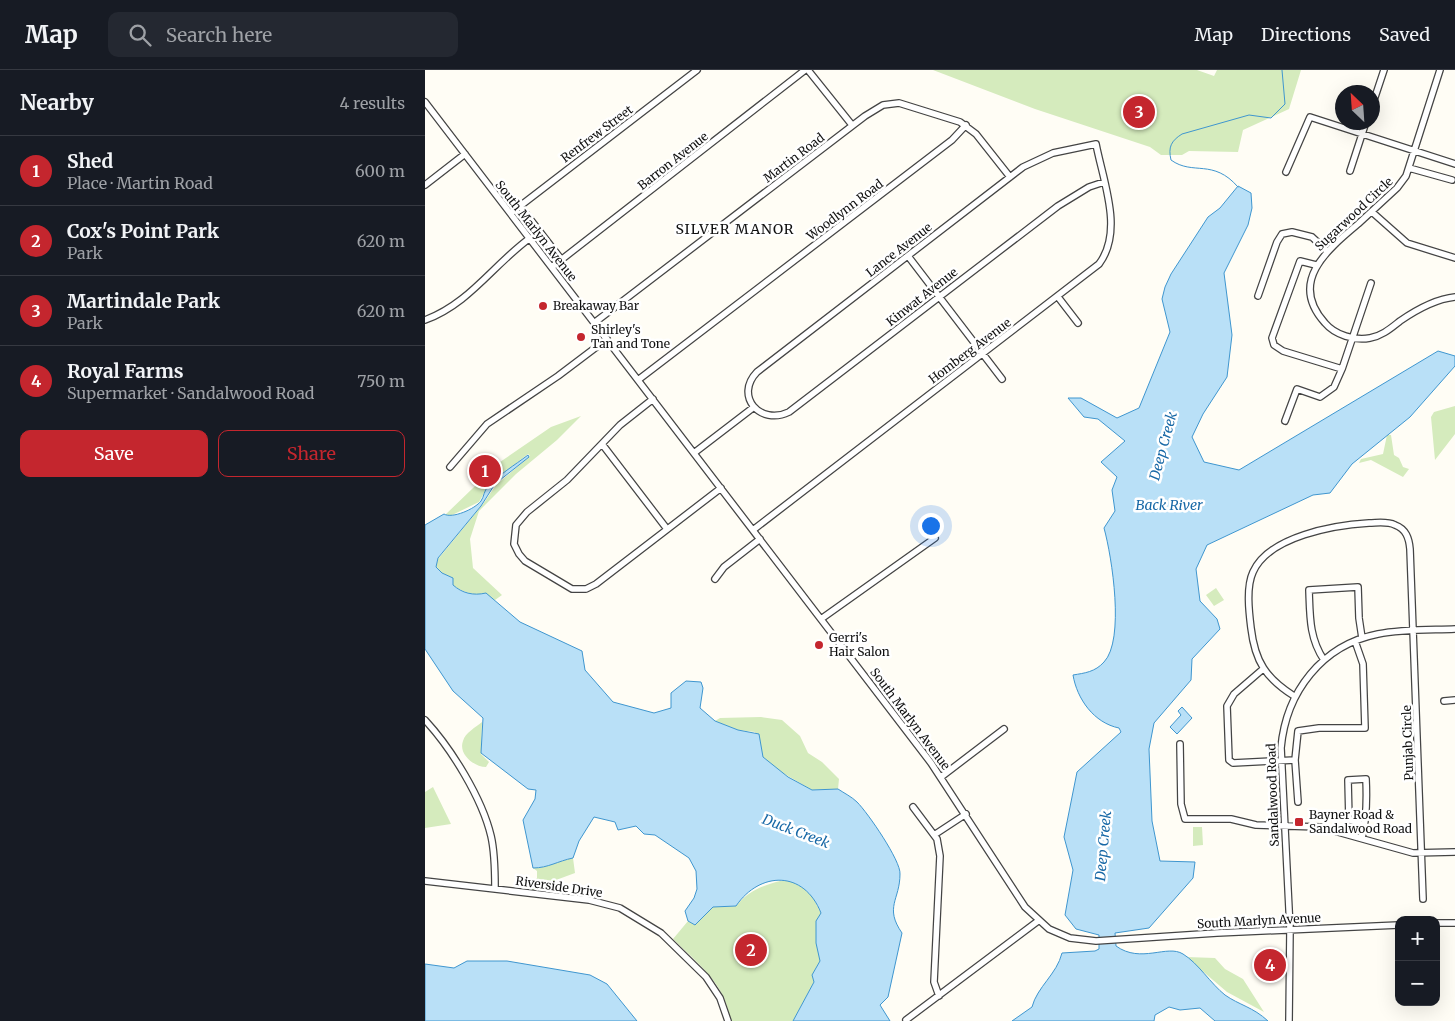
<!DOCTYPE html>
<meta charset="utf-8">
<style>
body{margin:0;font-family:Merriweather,serif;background:#242831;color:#f1f3f6}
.controls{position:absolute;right:15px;bottom:15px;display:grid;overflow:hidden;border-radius:10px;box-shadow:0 5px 20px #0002}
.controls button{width:45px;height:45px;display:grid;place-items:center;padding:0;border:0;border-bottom:1px solid #363941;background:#171b24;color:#f1f3f6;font:25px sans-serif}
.compass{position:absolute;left:910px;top:15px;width:45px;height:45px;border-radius:50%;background:#171b24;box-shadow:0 5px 20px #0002;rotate:335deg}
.you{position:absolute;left:505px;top:455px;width:18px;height:18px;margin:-12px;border:4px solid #fff;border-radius:50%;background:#1a73e8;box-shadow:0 0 0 8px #1a73e833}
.badge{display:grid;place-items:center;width:32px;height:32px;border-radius:50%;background:#c4262e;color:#fff;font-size:16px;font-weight:700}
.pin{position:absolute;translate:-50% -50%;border:2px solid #fff;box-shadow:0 1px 5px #0006}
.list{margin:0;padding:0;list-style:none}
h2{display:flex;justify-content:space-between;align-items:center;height:65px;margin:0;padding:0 20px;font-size:21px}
h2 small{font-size:16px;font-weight:400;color:#9ea1a6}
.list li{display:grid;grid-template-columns:32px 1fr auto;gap:15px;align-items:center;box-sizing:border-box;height:70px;padding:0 20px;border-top:1px solid #363941}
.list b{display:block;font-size:19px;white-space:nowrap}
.list p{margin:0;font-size:16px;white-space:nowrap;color:#9ea1a6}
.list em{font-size:16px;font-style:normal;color:#9ea1a6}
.actions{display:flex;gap:10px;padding:15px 20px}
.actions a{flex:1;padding:11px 0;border:1px solid #c4262e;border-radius:10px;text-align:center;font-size:18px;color:#c4262e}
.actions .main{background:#c4262e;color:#fff}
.icon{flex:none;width:28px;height:28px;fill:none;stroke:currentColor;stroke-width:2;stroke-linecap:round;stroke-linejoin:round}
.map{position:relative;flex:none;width:1030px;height:951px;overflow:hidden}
header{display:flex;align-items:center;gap:30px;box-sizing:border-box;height:70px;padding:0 25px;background:#171b24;border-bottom:1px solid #363941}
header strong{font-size:24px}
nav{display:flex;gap:28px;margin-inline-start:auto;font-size:18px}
.search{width:350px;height:45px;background:#242831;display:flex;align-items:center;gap:12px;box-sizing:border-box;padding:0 18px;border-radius:10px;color:#9ea1a6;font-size:19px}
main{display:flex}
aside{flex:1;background:#171b24}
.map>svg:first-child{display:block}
</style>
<header>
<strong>Map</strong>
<div class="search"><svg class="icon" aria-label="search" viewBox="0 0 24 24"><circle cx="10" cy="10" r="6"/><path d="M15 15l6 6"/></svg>Search here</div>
<nav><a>Map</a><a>Directions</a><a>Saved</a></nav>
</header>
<main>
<aside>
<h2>Nearby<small>4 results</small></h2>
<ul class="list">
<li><span class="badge">1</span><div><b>Shed</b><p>Place · Martin Road</p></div><em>600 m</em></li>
<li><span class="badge">2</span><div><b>Cox's Point Park</b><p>Park</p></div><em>620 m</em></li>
<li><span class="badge">3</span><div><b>Martindale Park</b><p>Park</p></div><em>620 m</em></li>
<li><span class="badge">4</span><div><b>Royal Farms</b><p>Supermarket · Sandalwood Road</p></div><em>750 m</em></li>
</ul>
<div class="actions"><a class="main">Save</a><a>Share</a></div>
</aside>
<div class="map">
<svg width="1030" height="951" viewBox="0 0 1030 951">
<rect width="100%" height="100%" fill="#fffdf5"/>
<!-- green -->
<path fill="#d5ebbd" d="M508,0H772L789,6L792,0H876L864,39L818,60L813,82L764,81L757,85H736L725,77L610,39Z
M1030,336V364L1010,390L1006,347L1009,342Z
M156,346L132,370L91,404L54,441L45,469L48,498L77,525L70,530C55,525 40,524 27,515L28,508L17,503L11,496L13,489L58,434L71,415L105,386L103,384L63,416L54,432L23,447L20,445L75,392L126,357Z
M962,365H966L969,385L974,388L978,397L984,399L978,407L946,390L934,393L936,389L958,384Z
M791,518L799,530L789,536L781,525Z
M336,647L357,650L375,666L383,683L397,692L414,709L413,719L387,720L356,702L338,687L330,662L313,660L290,651L295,648Z
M57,652L56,684L64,692L61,697C49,697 33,684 38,671C40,663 51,657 57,652Z
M8,717L26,754L0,758V722Z
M768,757H777L778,775L768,776Z
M148,788L150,803L131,810L115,822L104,821L112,808V801L108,798C123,798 133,791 148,788Z
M355,811H366L375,815L387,826L396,843L395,891L387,905L389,912L368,951H305C302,915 272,893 248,869L263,851L270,855L288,837L311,836C323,821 336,816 355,811Z
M761,887L790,888L800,899L818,909L839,942L802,922Z"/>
<!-- water -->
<path fill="#b9e0f7" stroke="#3f96cf" d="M813,116L826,123L827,138L823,155L799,203L807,265L802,307L778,344L767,367L779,392L814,400L1013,281L1030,286V296L985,347L927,394L905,423L888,425L782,475L771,499L775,531L792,549L795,559L767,589L766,610L729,653L724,679L727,751L735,791L770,792L768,808L724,858L690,863L691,876C716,894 742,874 758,884C773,893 786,914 800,925C814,935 828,937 843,951H790L775,938L755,940L744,937L730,945L729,951H587L607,937C612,917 632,904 637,883L670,881L674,879V865L651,859L640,845L648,800L639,767L652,702L696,662L694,658C669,653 652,629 648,605C660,603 670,602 679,592C700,570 687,487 679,458L690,441L687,420L692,407L676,392L700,371L673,349L659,347L643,328H656L692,348L714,338L745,262L737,229L740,217L746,204L783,147L795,138Z
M103,385L104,387L70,414L56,436L13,488L11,497L17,503L28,508V515C37,523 48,526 61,523L95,552L157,581L160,600L188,632L229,643L246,638V623L261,611L276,612L278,618L275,638L290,651L313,660L334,664L338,687L363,707L387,720L413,719C419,723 427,727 432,732C443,743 476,791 475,804C475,830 459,837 477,863L463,927L455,935L465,951H368L389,912L387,905L395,891L391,873V851L396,843C379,800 335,801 311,836L288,837L270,855L263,851L260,841L269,828L272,819L271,801L264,788L230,765L219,764L211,756L193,760L190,752L169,747L154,771L148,788C133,791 123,798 108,798L98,750L110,729L111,720L103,719L56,683L58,648L28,621L0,579V455L19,444C27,449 50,439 56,431C59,427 59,420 63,417C73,405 90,395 103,385Z
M757,637L767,648L752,664L745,657L756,645L753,641Z
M42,891H82L165,905L182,914L212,951H0V894L29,898Z"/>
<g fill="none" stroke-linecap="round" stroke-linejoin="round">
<!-- stream -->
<path stroke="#3f96cf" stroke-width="1" d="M813,117C788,88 768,106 746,90C743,77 746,71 757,64L824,45L846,48L860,34L857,0"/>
<!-- minor casing -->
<g stroke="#444" stroke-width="8">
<path id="minor" d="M383,0L427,55
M1015,0L981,106L972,118C959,130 946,142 933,154C902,180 863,212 900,253C910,265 930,271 945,268C957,266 966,258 975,251C991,240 1010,229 1030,227
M0,32L506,693L600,837L624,859L645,868L671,871L792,863L974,855
M948,33L959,0
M984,98L1027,110
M925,101L941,52
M861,102L885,47L1030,94
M0,115L40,84
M95,136L136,189
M947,142L982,173L1030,188
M86,143L272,0
M483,186L577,309
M891,195L875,191L847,268L849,275L858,281L917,299L946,213
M127,197L380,0
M833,226L852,172L857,164L867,162L887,167L902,181
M633,227L653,253
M0,250C44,234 68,195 105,168
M169,253L440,46L458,35L474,33L535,52L551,64L585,107
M213,310L527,70L541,55
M228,329L195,355L142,410L102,442L91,455L89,474L94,484L100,491L147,519H161L171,514L296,418
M860,351L872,319L895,327L909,317L917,299
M177,374L242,459
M269,383L329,337
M25,397L62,354L133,306L182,269
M328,460L674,194C699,161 678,111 671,74L628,83L598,97L332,302C309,326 335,356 364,342L633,136L664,117L679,112
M290,509L299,497L335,469
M396,549L510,468
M899,590C884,568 885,545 884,520L933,517L934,548L937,568
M838,599L809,624L802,636L804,690L808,693L870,690
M869,626C841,608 830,592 826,558C824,542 821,517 828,502C844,466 910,455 944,453C952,453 962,451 970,455C981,459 984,468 985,479L998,829
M1019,631L1030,630
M0,650C26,678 57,728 66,766C70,783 70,801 70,819
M755,674L756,734L760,749H806L831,755L895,757L988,783L1030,782
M516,707L579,659
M873,732L870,690L873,661L894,658H940L938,594L930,571
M488,737L512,769L515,786L509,912L514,926
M509,765L541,744
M937,768C942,748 942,730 941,709L923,710L924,750L940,755
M0,811L164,830L195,838L236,863L281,907L295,928L303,951
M1011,853H1030
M481,950L613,851
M864,951L865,859L856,678C861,622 897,575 953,564C978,559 1005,560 1030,559"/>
</g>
<!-- minor -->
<use href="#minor" stroke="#fff" stroke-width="5.5"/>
</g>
<!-- markers -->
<g fill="#c4262e" stroke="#fff" stroke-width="2">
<circle cx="118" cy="236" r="5"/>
<circle cx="156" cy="267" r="5"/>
<circle cx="394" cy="575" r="5"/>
<rect x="869" y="747" width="10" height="10" rx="2.5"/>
</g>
<g text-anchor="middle" stroke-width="5" stroke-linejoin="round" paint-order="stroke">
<!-- street labels -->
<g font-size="12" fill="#111" stroke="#fff">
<text transform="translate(172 64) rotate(-37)" y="4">Renfrew Street</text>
<text transform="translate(369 88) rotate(-37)" y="4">Martin Road</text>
<text transform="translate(248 91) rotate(-38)" y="4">Barron Avenue</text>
<text transform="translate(420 140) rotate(-37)" y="4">Woodlynn Road</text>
<text transform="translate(929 144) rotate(-43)" y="4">Sugarwood Circle</text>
<text transform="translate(111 161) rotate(52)" y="4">South Marlyn Avenue</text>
<text transform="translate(474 180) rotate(-38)" y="4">Lance Avenue</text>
<text transform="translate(497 227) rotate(-38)" y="4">Kinwat Avenue</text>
<text transform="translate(545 281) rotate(-37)" y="4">Homberg Avenue</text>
<text transform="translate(485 649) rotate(53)" y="4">South Marlyn Avenue</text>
<text transform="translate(983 673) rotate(-92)" y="4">Punjab Circle</text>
<text transform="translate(848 725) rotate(-92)" y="4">Sandalwood Road</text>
<text transform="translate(134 817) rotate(8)" y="4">Riverside Drive</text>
<text transform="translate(834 851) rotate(-3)" y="4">South Marlyn Avenue</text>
</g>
<!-- poi labels -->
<g font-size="12" fill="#111" stroke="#fff" text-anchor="start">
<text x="128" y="240">Breakaway Bar</text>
<text x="166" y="264">Shirley's<tspan x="166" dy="14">Tan and Tone</tspan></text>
<text x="404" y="572">Gerri's<tspan x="404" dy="14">Hair Salon</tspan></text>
<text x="884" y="749">Bayner Road &amp;<tspan x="884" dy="14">Sandalwood Road</tspan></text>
</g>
<!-- neighbourhood labels -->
<g font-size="14" letter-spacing="1" fill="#111" stroke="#fff">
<text x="310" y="164">SILVER MANOR</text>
</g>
<!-- water labels -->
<g font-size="14" font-style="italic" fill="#1768a6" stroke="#fff">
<text transform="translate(738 376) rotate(-75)" y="5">Deep Creek</text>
<text x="744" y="440">Back River</text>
<text transform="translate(371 761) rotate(21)" y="5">Duck Creek</text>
<text transform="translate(678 776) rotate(-85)" y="5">Deep Creek</text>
</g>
</g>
</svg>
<div class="controls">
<button>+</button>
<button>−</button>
</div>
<svg class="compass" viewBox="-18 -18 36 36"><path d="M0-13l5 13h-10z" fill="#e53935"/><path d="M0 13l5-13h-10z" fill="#9ea1a6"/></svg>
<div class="you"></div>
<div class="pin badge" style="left:60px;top:401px">1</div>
<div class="pin badge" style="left:326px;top:880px">2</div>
<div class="pin badge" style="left:714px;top:42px">3</div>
<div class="pin badge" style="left:845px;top:895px">4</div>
</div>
</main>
